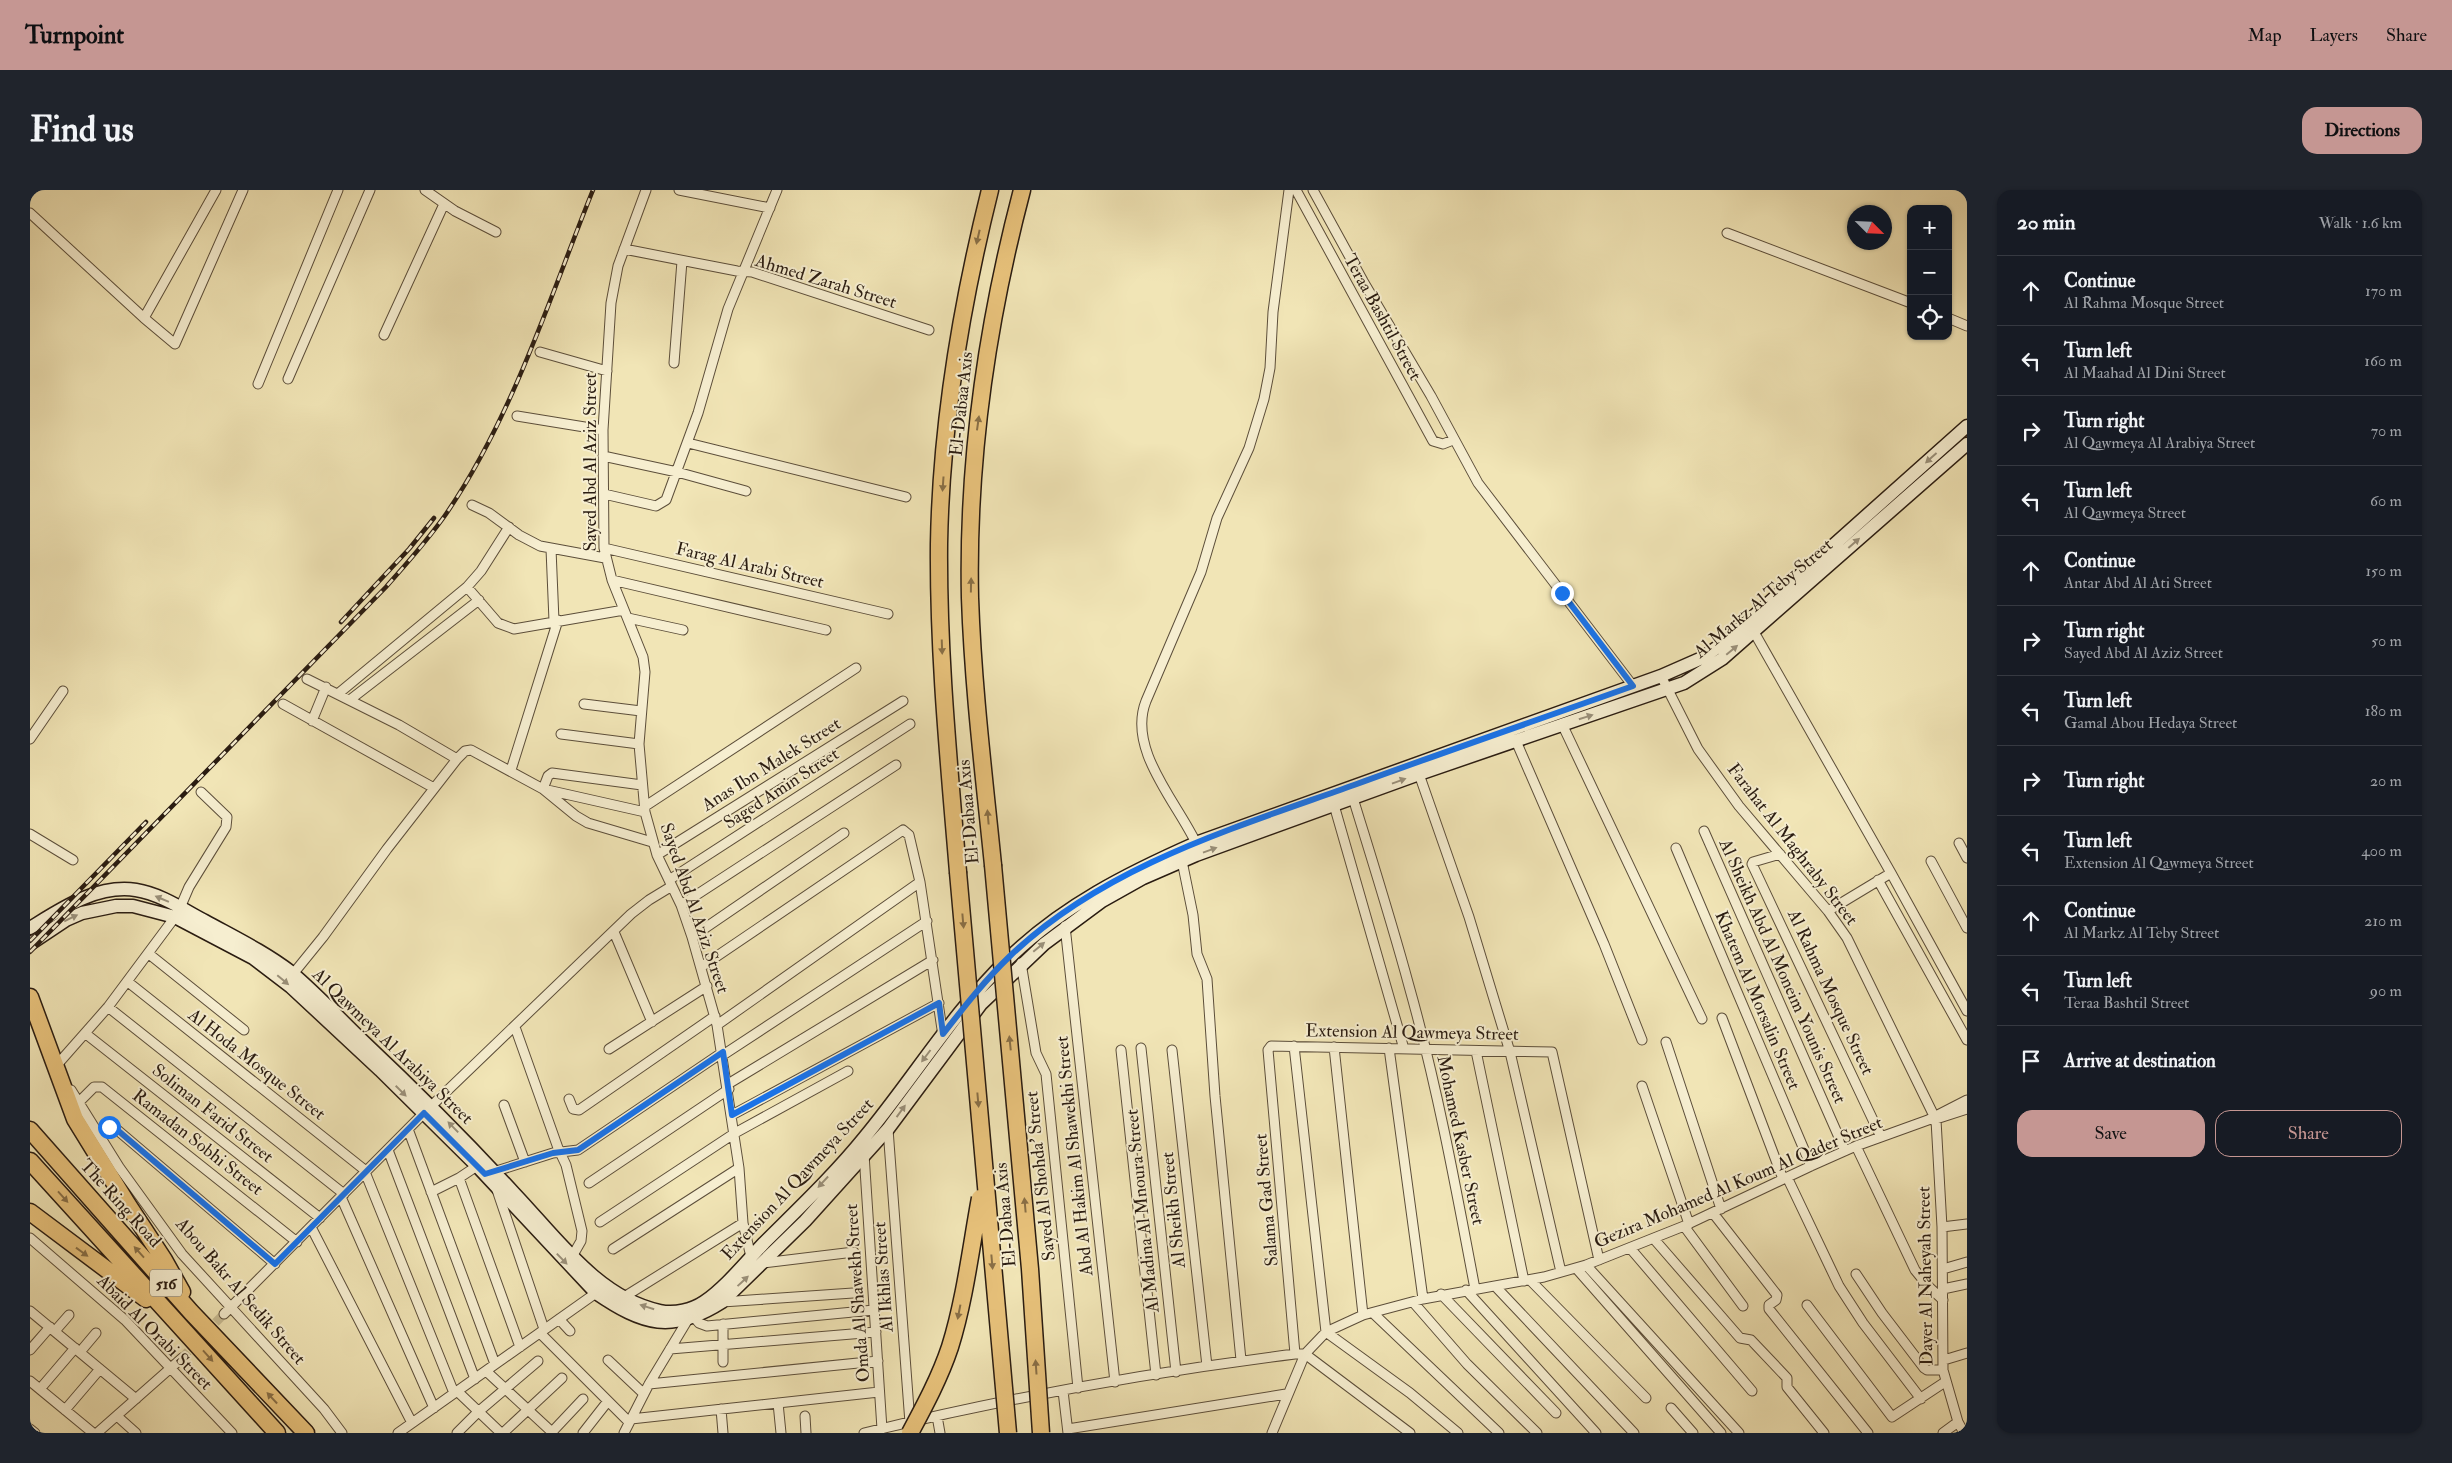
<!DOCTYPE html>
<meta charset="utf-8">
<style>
body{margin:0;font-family:"IM FELL Double Pica",serif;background:#20242c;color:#f1f3f6}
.controls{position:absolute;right:15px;top:15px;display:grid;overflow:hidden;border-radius:10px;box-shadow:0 1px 4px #0004}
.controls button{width:45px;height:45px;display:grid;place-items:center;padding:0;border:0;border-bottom:1px solid #363941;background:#171b24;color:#f1f3f6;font:25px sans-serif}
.compass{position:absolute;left:1817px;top:15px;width:45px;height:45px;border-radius:50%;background:#171b24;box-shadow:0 1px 4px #0004;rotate:114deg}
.stop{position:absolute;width:15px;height:15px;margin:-11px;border:4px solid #1a73e8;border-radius:50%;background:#fff}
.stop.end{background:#1a73e8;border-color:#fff;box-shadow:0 1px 5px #0008}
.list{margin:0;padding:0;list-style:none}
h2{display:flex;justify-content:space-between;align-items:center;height:65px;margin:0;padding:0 20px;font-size:21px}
h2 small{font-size:16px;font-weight:400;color:#9ea1a6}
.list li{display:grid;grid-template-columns:32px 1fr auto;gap:15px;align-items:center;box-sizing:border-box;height:70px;padding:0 20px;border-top:1px solid #363941}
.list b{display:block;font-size:19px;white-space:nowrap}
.list p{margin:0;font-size:16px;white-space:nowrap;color:#9ea1a6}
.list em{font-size:16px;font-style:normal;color:#9ea1a6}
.actions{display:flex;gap:10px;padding:15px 20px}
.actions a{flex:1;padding:11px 0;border:1px solid #c59692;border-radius:15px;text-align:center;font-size:18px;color:#c59692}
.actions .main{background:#c59692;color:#111}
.icon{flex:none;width:28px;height:28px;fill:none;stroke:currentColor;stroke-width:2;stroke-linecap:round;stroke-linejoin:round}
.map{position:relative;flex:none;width:1937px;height:1243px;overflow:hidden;border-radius:15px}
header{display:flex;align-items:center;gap:30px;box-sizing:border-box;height:70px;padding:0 25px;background:#c59692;color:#111}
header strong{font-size:24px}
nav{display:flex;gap:28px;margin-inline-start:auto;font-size:18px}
.intro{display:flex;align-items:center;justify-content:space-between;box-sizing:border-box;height:120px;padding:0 30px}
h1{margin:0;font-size:35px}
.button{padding:12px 22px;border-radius:15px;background:#c59692;color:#111;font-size:18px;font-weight:700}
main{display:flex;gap:30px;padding:0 30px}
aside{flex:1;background:#171b24;border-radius:15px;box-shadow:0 1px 4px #0004}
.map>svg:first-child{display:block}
</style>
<header>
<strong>Turnpoint</strong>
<nav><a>Map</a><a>Layers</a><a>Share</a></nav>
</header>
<div class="intro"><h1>Find us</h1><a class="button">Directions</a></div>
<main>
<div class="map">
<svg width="1937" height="1243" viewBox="0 0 1937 1243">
<rect width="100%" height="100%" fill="#f1e5b6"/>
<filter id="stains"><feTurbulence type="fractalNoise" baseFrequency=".004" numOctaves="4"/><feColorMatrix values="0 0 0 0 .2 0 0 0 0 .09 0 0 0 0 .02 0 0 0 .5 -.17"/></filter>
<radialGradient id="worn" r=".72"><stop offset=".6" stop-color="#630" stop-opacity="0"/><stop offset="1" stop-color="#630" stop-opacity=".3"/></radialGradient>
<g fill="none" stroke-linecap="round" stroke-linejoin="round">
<!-- street-tunnel -->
<path stroke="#c9bd95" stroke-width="9" stroke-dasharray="9 4.5" stroke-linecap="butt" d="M176,1142L194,1124
M152,1168L167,1152"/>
<!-- street casing -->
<g stroke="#5c4e3a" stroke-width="11">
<path id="street" d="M395,0L425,21L466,42
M616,0L588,76L581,113L573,240L574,358L582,390L613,467L615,482L609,554L615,622L627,665L651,715L662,747L687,835L709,978L713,1033L721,1067
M649,0L740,18
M1266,0L1403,251L1413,254L1423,250
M1283,0L1333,91L1401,206L1448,293L1603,496
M0,23L114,128L145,154L213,0
M1697,43L1881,113
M594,59L707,81L722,82L899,140
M114,128L186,0
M1918,128L1937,136
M354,145L414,14
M510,162L577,181
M644,173L652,71
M258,189L340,0
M228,194L308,0
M487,226L573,240
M658,253L876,307
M573,266L647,282L716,301
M574,304L626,316L636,310L668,223L698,119L747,0
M442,315L459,323L489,345L510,356L575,368
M574,358L858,424
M521,359L524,431
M582,390L796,440
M437,397L468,433L484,439L594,420
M598,428L653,440
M1724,442L1861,683L1937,821
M1631,486L1668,559L1709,616L1798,721L1817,748L1906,930L1912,1037L1913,1180L1928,1232L1934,1243
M277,489L369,535L427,569
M309,503L437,397L451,381L479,337
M321,509L449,410
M253,514L404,598
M554,514L611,521
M282,531L296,497
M1532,534L1672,829
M531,544L609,554
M0,549L33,501
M1486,551L1574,754L1612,850
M481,580L528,430
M1389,584L1439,727L1480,862L1531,1082
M612,595L522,583L518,586L513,599L615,622
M1323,608C1342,670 1362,733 1379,796C1407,895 1426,998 1445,1099
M1304,615L1374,859
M614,617L826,478
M1674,641L1815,961
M0,644L43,670
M1166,653C1146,611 1097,559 1116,511L1171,382L1187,328L1219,258L1234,209L1240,178L1243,122L1259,0
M1929,653L1937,668
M1646,658L1781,976
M1750,664L1723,672L1722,674L1851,947
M627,665L873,511
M1152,671L1163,725L1167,764L1177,789L1185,906L1211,1170
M1901,671L1937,738
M639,690L880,534
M1848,690L1937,850
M651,715L866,575
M150,718L159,697L196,637L197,627L171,602
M1798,721L1861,683
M1035,736L1085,1192
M584,742L622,832
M662,747L814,643
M119,764L214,840
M991,773L1006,863L1016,884L1048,1198
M671,777L873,640L879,645L890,692L913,846
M263,784L293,747L357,659L427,569L435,561L441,560L513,599L546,626L558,633L622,652
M98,792L336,981
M78,817L314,1004
M1692,828L1753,989
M687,835L890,692
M485,837L528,958L536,975L552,1041L551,1051L543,1065
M56,844L290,1028
M1636,852L1691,1019
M1264,856L1296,1142L1380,1203L1428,1243
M1304,857L1333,1125
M1111,858L1146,1182
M1359,858L1393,1109
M579,859L677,796
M1091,860L1126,1185
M1142,860L1177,1176
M1446,861L1494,1091
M693,865L897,731
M26,876L78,817L145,727
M698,894L903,770
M1612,896L1659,1034
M41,900L89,977L152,1064L294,1219L312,1243
M539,909L543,919L549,920L685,826
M48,913L64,897H72L267,1052
M474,915L495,972
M702,925L909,813
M1903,930L1937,919
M378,939L465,1174
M858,939L880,1233
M70,947L79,937L85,938L245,1074
M1826,956L1885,1080L1898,1096L1913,1110
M358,960L445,1189
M834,964L852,1239
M447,976L429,988L490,1157
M335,982L424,1203
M460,983L523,963L548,960L693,862
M1757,987L1809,1096L1833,1133L1891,1209
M559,993L699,899
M467,1000L514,1139
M401,1002L429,988
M311,1007L404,1218
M1683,1023L1747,1105L1746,1110L1739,1115V1119L1838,1243
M570,1032L705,943L818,881
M1654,1036L1713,1116
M281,1037L382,1233
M1912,1037L1937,1034
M0,1048L95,1130L202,1243
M1624,1049L1710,1148L1721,1150L1757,1188V1197L1794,1243
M1600,1058L1722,1201
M583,1059L709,978
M733,1073L824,1062
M1556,1075L1709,1243
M1546,1078L1691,1243
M1913,1079L1937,1072
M1826,1084L1852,1123L1894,1178L1897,1180H1913
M1500,1090L1616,1208
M1465,1096L1604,1243
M1913,1099L1937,1094
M1436,1100L1566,1243
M1411,1104L1526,1223
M594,1107L713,1033
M692,1112L823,1103
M1383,1112L1437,1174L1507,1243
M1777,1115L1862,1227L1915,1192
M0,1121L106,1209
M194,1124L394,923L601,724L619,710L642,696
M1344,1124L1469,1243
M663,1126L669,1133L677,1136L844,1120
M529,1129L540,1141
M25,1141L39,1125
M510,1143L599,1232
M640,1159L846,1142
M0,1160L20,1137
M50,1162L66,1143
M1265,1164L1238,860L1241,856L1522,862L1569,1070
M578,1170L614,1204
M1914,1170L1937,1163
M693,1172V1134
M456,1181L523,1243
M0,1191L63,1243
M619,1194L848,1171
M10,1199L45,1158
M427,1201L471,1243
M1033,1201L1038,1243
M748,1213L751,1243
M1641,1218L1663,1243
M691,1219L693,1243
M35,1220L70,1179
M87,1226L106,1243
M775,1226L776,1243
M907,1226L910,1243
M601,1229L849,1202
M0,1239L5,1243
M1038,1239L1256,1204
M67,1243L152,1168
M368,1243L566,1103
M427,1243L448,1222L508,1171
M473,1243L532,1188
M521,1243L553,1209
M553,1243L578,1211
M594,1243L619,1194L660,1126
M834,1243C976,1208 1121,1182 1265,1164H1275L1380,1243
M1242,1243L1275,1164L1296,1142L1333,1125L1393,1109L1514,1087L1556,1075L1654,1036L1781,976L1826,956L1898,930L1937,910
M1913,1243L1928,1232"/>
</g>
<!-- secondary casing -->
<g stroke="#2a1c11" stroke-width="15">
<path id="secondary" d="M0,738C31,719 67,694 106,700C131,704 154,720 175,731C204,747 235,762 261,782C286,803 309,828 333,851C385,900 435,950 484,1003C526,1047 568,1108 630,1121C645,1124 662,1120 674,1112C695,1098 716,1072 734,1053C768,1019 804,985 834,948C883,889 923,822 978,769C1032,716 1098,683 1166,653L1631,486L1672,468L1695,452L1937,236
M0,754L36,730L52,723L86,716H103L145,727L223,768L261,797L350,880L447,976L566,1103C613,1135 642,1144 692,1112L775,1031L858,939L951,814L1014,754L1072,711L1113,688L1166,665L1389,584L1654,493L1692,469L1937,254"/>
</g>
<!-- highway casing -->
<g stroke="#2a1c11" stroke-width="19">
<path id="highway" d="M963,675C954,586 943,497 940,408C937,270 957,133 992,0
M928,682C919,573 908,464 909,354C911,235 931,116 960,0
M0,807L45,929L98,1015L134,1070L152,1102
M0,940L161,1122L276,1243
M0,971L247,1243
M0,1022L116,1109"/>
</g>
<!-- street -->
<use href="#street" stroke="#f6eed0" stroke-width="9"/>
<!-- secondary -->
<use href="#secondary" stroke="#f6eed0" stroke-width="12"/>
<!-- highway -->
<use href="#highway" stroke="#e8c27b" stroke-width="16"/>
<!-- rail casing -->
<g stroke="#2a1c11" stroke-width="4.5">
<path id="rail" d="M311,432L379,359L404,328
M0,751L116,632
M0,762L356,397C377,373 398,350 416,324C483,226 519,109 563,0"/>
</g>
<!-- rail -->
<use href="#rail" stroke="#f6eed0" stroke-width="2.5" stroke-dasharray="8" stroke-linecap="butt"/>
<!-- highway-bridge casing -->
<g stroke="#2a1c11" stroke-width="19" stroke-linecap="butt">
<path id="highway-bridge" d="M963,675L1000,1079L1011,1243
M928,682L978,1243
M880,1243C895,1215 910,1187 920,1157C935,1109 941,1057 950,1008"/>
</g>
<!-- highway-bridge -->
<use href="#highway-bridge" stroke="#e8c27b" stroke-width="16"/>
</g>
<!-- one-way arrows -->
<defs><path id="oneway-solid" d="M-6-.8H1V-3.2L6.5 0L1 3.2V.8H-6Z" transform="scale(1.25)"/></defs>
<g fill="#896f46">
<use href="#oneway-solid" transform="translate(948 47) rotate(103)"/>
<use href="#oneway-solid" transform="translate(948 233) rotate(-82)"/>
<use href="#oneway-solid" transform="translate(913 294) rotate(94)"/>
<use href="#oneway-solid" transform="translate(941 395) rotate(-89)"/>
<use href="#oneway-solid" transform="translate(912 457) rotate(88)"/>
<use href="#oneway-solid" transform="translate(958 627) rotate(-95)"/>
<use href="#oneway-solid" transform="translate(933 731) rotate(85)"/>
<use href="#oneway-solid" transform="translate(980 853) rotate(-96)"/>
<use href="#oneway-solid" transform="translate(948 910) rotate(85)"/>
<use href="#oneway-solid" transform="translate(33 1007) rotate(48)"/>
<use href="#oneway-solid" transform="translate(995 1015) rotate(-95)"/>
<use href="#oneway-solid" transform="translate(52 1062) rotate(36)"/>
<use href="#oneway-solid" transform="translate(109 1062) rotate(-132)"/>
<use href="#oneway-solid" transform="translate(962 1072) rotate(85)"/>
<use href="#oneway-solid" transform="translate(929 1122) rotate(101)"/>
<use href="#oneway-solid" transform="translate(178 1166) rotate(48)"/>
<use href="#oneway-solid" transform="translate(1006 1177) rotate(-94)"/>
<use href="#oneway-solid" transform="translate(242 1208) rotate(-133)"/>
</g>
<g fill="#9a907a">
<use href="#oneway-solid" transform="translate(1901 268) rotate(138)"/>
<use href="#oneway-solid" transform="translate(1824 353) rotate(-41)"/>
<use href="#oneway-solid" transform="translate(1702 460) rotate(-40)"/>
<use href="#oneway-solid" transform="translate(1556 527) rotate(-18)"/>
<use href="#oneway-solid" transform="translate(1369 591) rotate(-20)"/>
<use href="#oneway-solid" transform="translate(1180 660) rotate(-20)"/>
<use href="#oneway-solid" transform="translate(132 709) rotate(-157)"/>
<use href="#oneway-solid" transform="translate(41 728) rotate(-26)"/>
<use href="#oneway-solid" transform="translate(1009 757) rotate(-40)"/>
<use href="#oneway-solid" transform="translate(253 790) rotate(40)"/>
<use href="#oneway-solid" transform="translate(896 866) rotate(127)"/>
<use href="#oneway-solid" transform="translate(371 901) rotate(45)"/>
<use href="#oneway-solid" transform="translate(871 921) rotate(-54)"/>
<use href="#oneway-solid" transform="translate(423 937) rotate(-134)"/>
<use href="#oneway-solid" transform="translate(793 992) rotate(133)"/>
<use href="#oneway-solid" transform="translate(532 1069) rotate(46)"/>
<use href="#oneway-solid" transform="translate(713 1091) rotate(-43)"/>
<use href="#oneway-solid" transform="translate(617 1117) rotate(-163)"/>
</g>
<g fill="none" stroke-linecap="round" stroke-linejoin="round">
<!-- route -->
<path stroke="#1a73e8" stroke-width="6" d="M79,937L85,938L245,1074L394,923L455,984L523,963L548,960L693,862L702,925L909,813L913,844C934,817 955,790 980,766C1074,676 1204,638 1324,595C1417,561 1510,529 1603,496L1532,403"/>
</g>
<g text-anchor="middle" stroke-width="4" stroke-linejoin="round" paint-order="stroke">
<!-- shield labels -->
<rect fill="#f6eed0" stroke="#675b4a" stroke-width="1" x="120" y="1079.5" width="32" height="27" rx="4"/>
<g font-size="16" font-weight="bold" fill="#2a1c11">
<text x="136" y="1099">516</text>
</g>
<!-- street labels -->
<g font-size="18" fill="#2a1c11" stroke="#f6eed0">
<text transform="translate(796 91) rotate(17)" y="6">Ahmed Zarah Street</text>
<text transform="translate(1353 127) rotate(61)" y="6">Teraa Bashtil Street</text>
<text transform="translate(931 214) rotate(-84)" y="6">El-Dabaa Axis</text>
<text transform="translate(560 272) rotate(-90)" y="6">Sayed Abd Al Aziz Street</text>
<text transform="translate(720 375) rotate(13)" y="6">Farag Al Arabi Street</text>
<text transform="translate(1733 408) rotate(-40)" y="6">Al Markz Al Teby Street</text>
<text transform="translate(741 574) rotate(-32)" y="6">Anas Ibn Malek Street</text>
<text transform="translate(751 598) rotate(-33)" y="6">Saged Amin Street</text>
<text transform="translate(938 622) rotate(-95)" y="6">El-Dabaa Axis</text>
<text transform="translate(1763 654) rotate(52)" y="6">Farahat Al Maghraby Street</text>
<text transform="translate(665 718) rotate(71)" y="6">Sayed Abd Al Aziz Street</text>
<text transform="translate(1753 781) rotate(66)" y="6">Al Sheikh Abd Al Moneim Younis Street</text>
<text transform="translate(1801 802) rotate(65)" y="6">Al Rahma Mosque Street</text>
<text transform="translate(1728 810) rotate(67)" y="6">Khatem Al Morsalin Street</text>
<text transform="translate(1382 842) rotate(1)" y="6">Extension Al Qawmeya Street</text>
<text transform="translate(363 856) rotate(44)" y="6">Al Qawmeya Al Arabiya Street</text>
<text transform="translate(227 874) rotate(38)" y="6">Al Hoda Mosque Street</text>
<text transform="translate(183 923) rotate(38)" y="6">Soliman Farid Street</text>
<text transform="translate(1431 950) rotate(78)" y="6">Mohamed Kasber Street</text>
<text transform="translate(168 952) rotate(38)" y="6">Ramadan Sobhi Street</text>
<text transform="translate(1044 966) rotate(-96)" y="6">Abd Al Hakim Al Shawekhi Street</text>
<text transform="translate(1010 986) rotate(-96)" y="6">Sayed Al Shohda' Street</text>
<text transform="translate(767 989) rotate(-47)" y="6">Extension Al Qawmeya Street</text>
<text transform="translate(1708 992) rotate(-23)" y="6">Gezira Mohamed Al Koum Al Qader Street</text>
<text transform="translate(1236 1010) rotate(-95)" y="6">Salama Gad Street</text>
<text transform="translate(91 1013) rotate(48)" y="6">The Ring Road</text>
<text transform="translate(1143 1020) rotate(-96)" y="6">Al Sheikh Street</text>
<text transform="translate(1112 1021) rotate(-96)" y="6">Al Madina Al Mnoura Street</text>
<text transform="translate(975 1025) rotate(-95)" y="6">El-Dabaa Axis</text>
<text transform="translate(1895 1086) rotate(-91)" y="6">Dayer Al Naheyah Street</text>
<text transform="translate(853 1087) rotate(-94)" y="6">Al Ikhlas Street</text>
<text transform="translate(211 1101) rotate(49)" y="6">Abou Bakr Al Sedik Street</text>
<text transform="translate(827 1103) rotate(-94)" y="6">Omda Al Shawekh Street</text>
<text transform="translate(125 1142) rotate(45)" y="6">Abaid Al Orabi Street</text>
</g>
</g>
<rect width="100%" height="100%" filter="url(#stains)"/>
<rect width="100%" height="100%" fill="url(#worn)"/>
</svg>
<div class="controls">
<button>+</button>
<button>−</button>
<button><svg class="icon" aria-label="locate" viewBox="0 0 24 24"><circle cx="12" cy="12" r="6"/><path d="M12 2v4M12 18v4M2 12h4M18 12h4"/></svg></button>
</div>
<svg class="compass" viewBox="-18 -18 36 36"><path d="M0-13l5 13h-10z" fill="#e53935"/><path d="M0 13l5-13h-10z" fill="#9ea1a6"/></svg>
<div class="stop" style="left:79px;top:937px"></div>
<div class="stop end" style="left:1532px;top:403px"></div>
</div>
<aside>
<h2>20 min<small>Walk · 1.6 km</small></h2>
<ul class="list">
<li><svg class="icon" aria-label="ahead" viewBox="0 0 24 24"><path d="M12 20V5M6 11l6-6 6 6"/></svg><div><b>Continue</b><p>Al Rahma Mosque Street</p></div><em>170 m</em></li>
<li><svg class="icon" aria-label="left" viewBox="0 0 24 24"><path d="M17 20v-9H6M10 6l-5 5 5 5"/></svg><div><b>Turn left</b><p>Al Maahad Al Dini Street</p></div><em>160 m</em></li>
<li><svg class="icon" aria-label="right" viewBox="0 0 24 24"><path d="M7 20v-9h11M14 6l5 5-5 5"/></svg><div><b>Turn right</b><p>Al Qawmeya Al Arabiya Street</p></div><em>70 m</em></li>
<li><svg class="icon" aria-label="left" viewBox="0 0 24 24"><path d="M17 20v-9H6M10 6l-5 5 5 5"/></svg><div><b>Turn left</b><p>Al Qawmeya Street</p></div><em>60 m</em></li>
<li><svg class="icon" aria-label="ahead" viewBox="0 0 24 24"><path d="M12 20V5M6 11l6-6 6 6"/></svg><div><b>Continue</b><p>Antar Abd Al Ati Street</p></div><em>150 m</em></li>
<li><svg class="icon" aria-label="right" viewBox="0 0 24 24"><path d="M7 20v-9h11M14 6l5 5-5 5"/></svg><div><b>Turn right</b><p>Sayed Abd Al Aziz Street</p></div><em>50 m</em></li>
<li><svg class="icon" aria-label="left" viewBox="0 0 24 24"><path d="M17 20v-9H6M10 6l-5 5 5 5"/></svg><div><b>Turn left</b><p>Gamal Abou Hedaya Street</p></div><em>180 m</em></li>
<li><svg class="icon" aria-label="right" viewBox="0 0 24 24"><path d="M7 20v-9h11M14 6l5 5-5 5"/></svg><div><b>Turn right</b></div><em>20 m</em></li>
<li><svg class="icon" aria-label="left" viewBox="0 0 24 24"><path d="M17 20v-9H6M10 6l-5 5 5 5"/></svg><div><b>Turn left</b><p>Extension Al Qawmeya Street</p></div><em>400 m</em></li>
<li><svg class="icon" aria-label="ahead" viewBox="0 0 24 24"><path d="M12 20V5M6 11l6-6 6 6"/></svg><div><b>Continue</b><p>Al Markz Al Teby Street</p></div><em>210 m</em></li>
<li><svg class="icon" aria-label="left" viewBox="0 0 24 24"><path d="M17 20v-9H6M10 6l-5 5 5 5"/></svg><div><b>Turn left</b><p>Teraa Bashtil Street</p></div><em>90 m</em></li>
<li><svg class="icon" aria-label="arrive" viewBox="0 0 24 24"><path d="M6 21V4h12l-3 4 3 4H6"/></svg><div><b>Arrive at destination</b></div></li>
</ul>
<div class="actions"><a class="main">Save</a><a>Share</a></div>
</aside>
</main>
